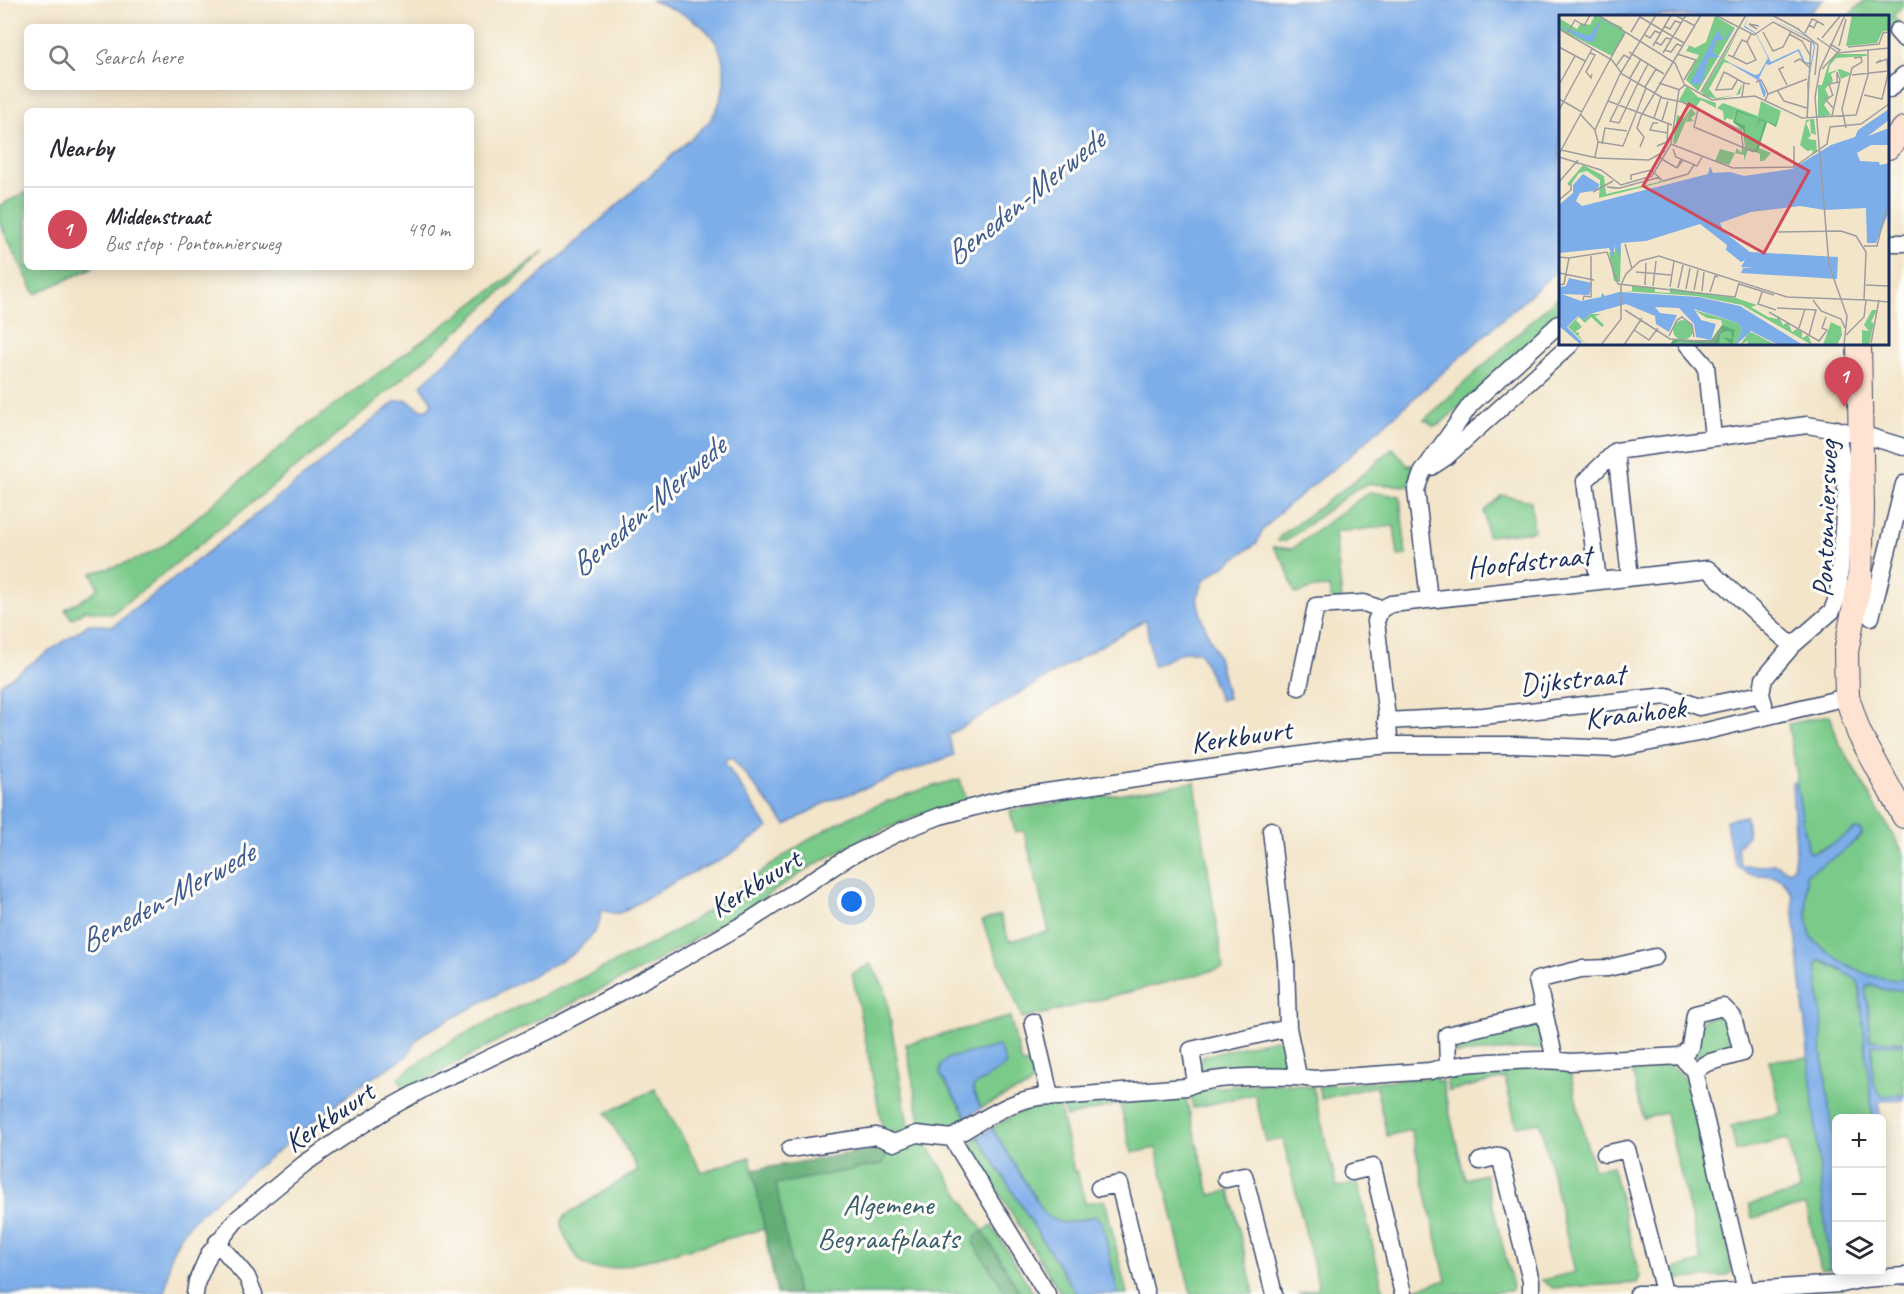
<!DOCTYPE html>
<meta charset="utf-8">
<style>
body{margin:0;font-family:Caveat,sans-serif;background:#f7f7f7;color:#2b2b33}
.controls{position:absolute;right:18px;bottom:18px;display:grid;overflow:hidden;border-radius:9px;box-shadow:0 3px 15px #0003}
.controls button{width:54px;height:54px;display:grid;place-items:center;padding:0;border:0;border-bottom:2px solid #e1e1e2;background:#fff;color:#2b2b33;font:30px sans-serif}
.you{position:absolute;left:852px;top:902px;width:21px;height:21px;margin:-15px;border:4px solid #fff;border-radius:50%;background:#1a73e8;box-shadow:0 0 0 9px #1a73e833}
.badge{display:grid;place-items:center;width:39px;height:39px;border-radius:50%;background:#d1495b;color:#fff;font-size:20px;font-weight:700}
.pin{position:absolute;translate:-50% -50px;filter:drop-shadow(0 2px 3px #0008)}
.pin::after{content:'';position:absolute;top:32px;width:21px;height:18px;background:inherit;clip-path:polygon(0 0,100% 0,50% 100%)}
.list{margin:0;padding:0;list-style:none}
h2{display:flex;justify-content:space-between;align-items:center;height:78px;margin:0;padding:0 24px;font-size:26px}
h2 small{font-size:20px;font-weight:400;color:#7c7c81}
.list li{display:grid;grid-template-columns:39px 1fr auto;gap:18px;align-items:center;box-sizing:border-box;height:84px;padding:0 24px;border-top:2px solid #e1e1e2}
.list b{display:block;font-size:22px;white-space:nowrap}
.list p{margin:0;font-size:20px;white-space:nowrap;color:#7c7c81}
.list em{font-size:20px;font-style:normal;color:#7c7c81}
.icon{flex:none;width:33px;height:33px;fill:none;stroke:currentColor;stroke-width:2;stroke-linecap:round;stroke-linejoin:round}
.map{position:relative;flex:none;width:1904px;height:1294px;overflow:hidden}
.search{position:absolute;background:#fff;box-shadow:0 3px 15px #0003;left:24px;top:24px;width:450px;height:66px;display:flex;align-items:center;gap:15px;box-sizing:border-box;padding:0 21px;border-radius:9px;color:#7c7c81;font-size:22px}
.panel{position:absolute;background:#fff;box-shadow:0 3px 15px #0003;left:24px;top:108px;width:450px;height:162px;border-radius:9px}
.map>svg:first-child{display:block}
</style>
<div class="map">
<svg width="1904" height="1294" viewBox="0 0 1904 1294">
<rect width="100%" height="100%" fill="#fdfcf7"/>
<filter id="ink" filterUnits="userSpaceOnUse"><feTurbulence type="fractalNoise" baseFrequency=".0167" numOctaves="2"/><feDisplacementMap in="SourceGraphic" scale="12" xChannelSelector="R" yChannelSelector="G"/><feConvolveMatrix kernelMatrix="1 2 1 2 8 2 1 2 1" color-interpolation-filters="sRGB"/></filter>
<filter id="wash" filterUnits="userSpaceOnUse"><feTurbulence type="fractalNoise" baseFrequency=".008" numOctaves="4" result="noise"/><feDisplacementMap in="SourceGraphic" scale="24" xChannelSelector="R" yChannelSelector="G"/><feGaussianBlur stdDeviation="1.35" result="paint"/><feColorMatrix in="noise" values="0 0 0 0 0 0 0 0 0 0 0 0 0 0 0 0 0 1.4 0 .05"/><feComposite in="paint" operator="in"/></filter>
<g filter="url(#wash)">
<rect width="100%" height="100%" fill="#f3e5ca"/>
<!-- green -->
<path fill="#7aca8a" stroke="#4a7c74" stroke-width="1.5" d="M1865,0H1904V5L1893,16L1902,26L1892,36L1888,31V16H1848Z
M27,192V267H94L35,294L0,223V205Z
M545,251L467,323L333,438L143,590L111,614L85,610L72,619L65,609L89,596L98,588L92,573C120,565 142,560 165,544L302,429Z
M1560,295V317L1439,425L1433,426L1428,421L1424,420Z
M1393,448L1408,466L1411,465L1414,469L1410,486L1370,484L1357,488L1286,541H1278L1279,537L1357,479Z
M1369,492L1400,496L1406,555L1398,556L1394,526L1335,532L1342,600L1331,598L1329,587L1314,588L1295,594L1285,564L1273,547L1292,549Z
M1502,495L1531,501L1534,531L1487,536L1484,511Z
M1830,715L1838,741L1904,854V979C1876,983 1849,968 1827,951C1821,947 1814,942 1811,935C1805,920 1806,891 1806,874L1860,838L1862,835V832L1856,829L1833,844L1809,853L1796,783L1797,776L1788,724Z
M960,779L966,802L924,813L864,838L812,866L753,905L646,967L506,1036L406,1091L398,1078C435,1047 479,1026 523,1005C576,980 631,957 682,927C732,897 777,856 829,828C868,806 917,790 960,779Z
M1195,782L1223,968L1023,1019L982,921L1000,915L1009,941L1049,932L1024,831L1015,832L1010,810Z
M1820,960L1856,978L1859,983L1873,1118H1836V1180L1825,1074L1821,1053L1822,1025L1816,967Z
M871,964L885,989L909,1130L884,1135L852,973Z
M1871,984L1885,990H1904V1042L1870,1040L1868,1003L1865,991L1867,986Z
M1720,1016L1726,1019C1734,1053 1731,1050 1699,1058L1694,1052L1701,1023L1706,1018Z
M1010,1017L1022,1064L1034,1062L1038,1077L1028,1087L1007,1095L981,1108L974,1093L973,1087L1005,1065L940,1074L967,1117L951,1127L944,1122L921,1127L906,1044Z
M1528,1022L1539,1026L1545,1045L1543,1048L1455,1054L1453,1044L1456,1040Z
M1275,1039C1288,1041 1286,1055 1287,1065L1200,1071L1199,1062L1204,1056Z
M1872,1044H1904V1095L1882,1096C1869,1084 1873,1061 1872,1044Z
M1809,1058L1830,1269L1821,1270L1806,1205L1752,1218L1749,1204L1800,1191L1788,1139L1736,1151L1731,1126L1781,1113L1769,1060Z
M1631,1065C1669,1065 1676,1057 1692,1095L1717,1211C1728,1229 1727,1251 1732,1271L1727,1276L1679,1279L1670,1270L1702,1262L1666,1113L1643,1118Z
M1531,1067L1565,1068L1566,1072H1570L1585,1138L1594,1169L1612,1166L1640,1277L1637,1283L1553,1288L1542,1280L1575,1272L1540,1122L1516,1126L1505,1078L1449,1091L1445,1076L1468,1071Z
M1436,1077L1437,1082L1442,1081L1465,1179L1485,1174L1513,1287L1511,1291L1460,1294H1423L1414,1289L1446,1280L1411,1130L1387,1136L1376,1086L1321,1099L1318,1086Z
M1278,1083L1313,1087L1337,1187L1358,1183L1384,1294H1298L1319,1288L1283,1139L1266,1142L1255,1094L1193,1108L1190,1094L1207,1088Z
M655,1089L702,1172L750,1157L753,1170L925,1142L983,1231L992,1226L1034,1294H777L764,1229L620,1267C609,1268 598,1271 587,1266C578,1263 561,1233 562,1223C562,1219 564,1217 566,1215L638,1170L606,1113Z
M1185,1095L1210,1195L1230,1191L1254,1294H1191L1156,1148L1132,1153L1120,1104L1066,1117L1063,1103Z
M1059,1105L1074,1171H1077L1085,1203L1105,1200L1127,1294H1118L1102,1222L1095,1216C1074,1221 1060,1230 1044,1213L992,1128L1016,1114L1029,1109Z
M978,1136L1072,1287L1078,1294H1062L1058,1289L972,1149L975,1139Z"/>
<!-- forest -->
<path fill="#63ae76" stroke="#3f6e6a" stroke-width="1.5" d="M890,1147L883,1164L776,1184L797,1294H777L753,1170Z
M983,1231L1021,1294H1007L973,1243L976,1236Z"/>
<!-- water -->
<path fill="#7eaee9" stroke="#4c6ea4" stroke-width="1.5" d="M651,0H1823L1806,16H1560V268L1347,458L1283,509L1262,531L1257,543L1204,580L1197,599L1203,622L1218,657L1228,698L1220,700L1205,663L1200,653L1196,651H1185L1153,666L1146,621H1143L948,735L954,755L825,803L786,825L732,758H727L725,763L768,828L723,859L685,876L622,912C612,916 609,910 601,911L599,923L594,933L573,954L424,1033L416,1041L407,1056L362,1084L217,1199L193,1220L182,1234L171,1254L165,1294H0V685L89,624L113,626L310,472L396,401L407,400L422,410L429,408L432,402L421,385L521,292L709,122C728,96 731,57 708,32C693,16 670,8 651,0Z
M1792,783H1796L1809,853C1826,851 1841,838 1856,829L1861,830L1862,835L1834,858L1806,874C1806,890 1805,920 1811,935C1814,942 1821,947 1827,951C1849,968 1876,983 1904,979V990H1885L1871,984L1867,986L1865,991L1868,1003L1870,1040L1904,1042V1044L1872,1045C1872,1061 1869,1084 1882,1096L1904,1095V1100L1881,1101L1879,1103L1880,1118H1873L1859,983C1856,978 1826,961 1820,960L1816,967L1822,1025L1821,1053L1825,1074L1836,1165V1268L1830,1269L1792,894C1780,865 1755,882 1740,869C1731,860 1728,833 1726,820L1746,816C1747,835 1752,834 1737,847L1741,866H1759L1774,864L1789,871L1793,868L1796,846Z
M999,1046L1006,1065L973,1087L974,1093L981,1108L967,1117L940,1074L941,1065L948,1058Z
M992,1128L1044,1213C1060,1230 1075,1221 1095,1216L1102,1222L1118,1294H1078L1072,1287L978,1136Z"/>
</g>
<g filter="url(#ink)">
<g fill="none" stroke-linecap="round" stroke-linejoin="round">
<!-- street casing -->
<g stroke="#3b4a6e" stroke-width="19">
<path id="street" d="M1897,31L1904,39
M1888,90L1904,75
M1888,243H1904
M1687,344L1706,366L1713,438
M1616,451L1807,425L1861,434L1904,447
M1431,467L1446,457L1571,344
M1598,580L1585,481L1616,451L1630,577
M1429,599L1416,490L1422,473L1471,404L1560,323
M1871,617L1904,484
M1299,687L1316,606L1364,603L1381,609
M1764,704L1761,694L1764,679L1792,646L1832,611L1838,595L1846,489L1837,429
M1386,721L1483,716L1667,696L1699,707L1761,694
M1390,745L1376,621L1381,609L1391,604L1708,569L1792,646
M1271,830L1286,962L1288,1028
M1033,1022L1050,1096
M1681,1056L1690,1047L1695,1014L1723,1007L1733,1017L1742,1053L1707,1063L1694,1071
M1555,1060L1537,980L1581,969L1608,968L1655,957
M1448,1066L1447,1035L1544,1012
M1196,1083L1191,1050L1288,1028L1298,1076
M952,1138C983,1120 1021,1091 1059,1097L1186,1087C1210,1075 1286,1075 1314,1079L1430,1071C1458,1063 1486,1062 1514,1061C1533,1060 1551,1059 1570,1062L1681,1056L1694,1071L1746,1291
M952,1138L1047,1294
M790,1149L876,1136L894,1143L917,1134L952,1138
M1605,1154L1627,1149L1664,1292
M1480,1161L1500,1156L1531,1281V1294
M1352,1172L1373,1167L1403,1294
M1226,1179L1244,1175L1274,1294
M1099,1188L1119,1184L1146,1294
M217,1242L247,1277L254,1294
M195,1294L197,1281L209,1254L237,1219L304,1164L340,1139L389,1108L440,1080L477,1064L560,1024L657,973L749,921L850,856L904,830L940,816L1012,797L1335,750L1390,745H1515L1615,749L1698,733L1847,697
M1638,1294L1703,1293L1824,1285L1842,1284L1863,1279L1904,1276"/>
</g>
<!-- secondary casing -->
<g stroke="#3b4a6e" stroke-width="26">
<path id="secondary" d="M1888,147L1904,129
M1859,344L1862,508L1860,579L1846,652L1847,697L1859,733L1904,816"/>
</g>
<!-- street -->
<use href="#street" stroke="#fff" stroke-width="16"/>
<!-- secondary -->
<use href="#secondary" stroke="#fee3d2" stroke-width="24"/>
</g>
</g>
<g text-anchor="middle" stroke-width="6" stroke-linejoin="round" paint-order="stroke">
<!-- street labels -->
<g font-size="30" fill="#1b2f5e" stroke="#fdfcf7">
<text transform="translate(1825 519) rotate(-88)" y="10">Pontonniersweg</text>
<text transform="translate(1529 561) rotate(-6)" y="10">Hoofdstraat</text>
<text transform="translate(1572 679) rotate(-6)" y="10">Dijkstraat</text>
<text transform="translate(1635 713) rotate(-7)" y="10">Kraaihoek</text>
<text transform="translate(1241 736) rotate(-8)" y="10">Kerkbuurt</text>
<text transform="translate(755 883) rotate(-32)" y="10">Kerkbuurt</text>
<text transform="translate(329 1117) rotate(-34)" y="10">Kerkbuurt</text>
</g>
<!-- park labels -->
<g font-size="30" fill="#385e6b" stroke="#fdfcf7">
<text x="888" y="1214">Algemene<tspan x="888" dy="34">Begraafplaats</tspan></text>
</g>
<!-- water labels -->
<g font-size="32" font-style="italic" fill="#3e5b8f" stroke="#fdfcf7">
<text transform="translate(1024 197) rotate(-39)" y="11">Beneden-Merwede</text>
<text transform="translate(647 506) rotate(-41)" y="11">Beneden-Merwede</text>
<text transform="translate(166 897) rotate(-29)" y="11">Beneden-Merwede</text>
</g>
</g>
<!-- overview -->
<g transform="translate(1559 15)">
<rect width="330" height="330" fill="#f3e5ca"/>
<path d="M36,0L63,12L66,20L53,41L0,14V3L18,14L22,8L31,10ZM293,0H330V15L323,17L318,28L287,31ZM156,1L176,13L139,76L127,65L140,40L127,36L130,31L127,29L136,33L147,27ZM180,15L165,44L173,49L165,47L150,74L157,83L177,80L183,69L179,66L183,69L181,79L158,84L145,81L143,77ZM276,39H307L308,41L277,43L271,50L269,58L281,54L293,59L282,64L279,55L272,59L274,66L266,74L270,82L265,90L272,100L259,102V70H263L269,50ZM128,71L139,82L157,88V93L142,85L136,93L120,85ZM202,86L222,96L217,112L208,107L200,133L212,138L205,146H201V139L186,133L184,116L175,108L176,98L174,105L168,103L165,106L164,96L158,93L164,88L199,101ZM132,93L137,99L132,103L135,106L127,107L132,94L117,129L114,128L118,100L125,103ZM255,104L257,120L252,118L251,105L247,108L252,120L249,124L257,125L258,136L253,139L254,135L248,136L241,130L247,105ZM178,133L182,138L183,133L189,135L185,146V140L176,138L170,150L156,146L161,134L176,138ZM24,150L45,161L47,179L100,167L101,163L102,167L129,161L40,183L41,165L28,156L20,158L11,171L8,169ZM56,230L62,234L61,267L55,266L50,237H56ZM73,271L96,272V277L111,278V273L177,283L198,290L192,292L209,302L218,304L219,300L224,310L229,307L233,317L239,313L243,317V323L249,320L253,330L183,290L138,281L64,276H73ZM135,295L179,308L183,314L177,330H111L114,325L154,327L164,313L162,305L148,303ZM318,295L312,307L315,308L310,330H303V315L310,316L305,310L313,295ZM31,299H43L36,301L45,310L43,312L32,302L26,308L20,302L17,305L23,312L16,317L21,318L19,320L28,330L9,312L20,301L25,305ZM114 315a10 10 0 1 1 20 0a10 10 0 1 1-20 0ZM272,307L282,312L283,320L278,330H264ZM190,317L194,318L217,330H188L189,326L181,330Z" fill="#7aca8a"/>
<path d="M178,95L217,110L222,96L217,112L208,107L198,137L189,134L197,135L206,107L201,105L197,113L200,104L179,97L176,106L186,111V125L184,114L174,107ZM163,310L176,315L173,330L164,322L173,324L172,317L167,316L161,319L160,330L120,326L111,330L114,325H152Z" fill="#63ae76"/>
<path d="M190,0L186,11L197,18L212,47L240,34L246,47L252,48L255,31L251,24L205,0L251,23L255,27L256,32L249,70L250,101L248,69L252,50L245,48L239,36L210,50L207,49L200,63L207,78L205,83L199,65L165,45L196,60L200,59L209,43L197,19L185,12ZM43,3L34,27L27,26L0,11L30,21ZM175,12L168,24L157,26L154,38L161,42L149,43L144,66L138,70L131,68L159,15L165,25ZM330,94V105L309,121L330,113V130H312L298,138L301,146L320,147L321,150L330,148V197L317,228H308L307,193L266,195L241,191L192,197L161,208L165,217L191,237L279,242L278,264L182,258L184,253H195L182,252L186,245L182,247L167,235L168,230L141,209L87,226L62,228L61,243L56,230L54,243L50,233L0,238V190L14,178V170L24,159L40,169L39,175L21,178L17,186L23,191L149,159L151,151L154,158L171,157L185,161L233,154L272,130L296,122L299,115ZM10,263L33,268L30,280L3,279L22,286L42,282L43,278L46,281L60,277L140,282L181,291L244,330H219L192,316L177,330L183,314L179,308L135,294L142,305L157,309L152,325L137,322L135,309L120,293L96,292L101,298L118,300L110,317L97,309L96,301L67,289L31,299L25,305L19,301L8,312L23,327L21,329L0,311V272L7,271Z" fill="#7eaee9"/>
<path fill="none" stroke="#7eaee9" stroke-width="3" d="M300,116L303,119L294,129V145L311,187L313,212L319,213M0,193L9,196L12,204L8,220L0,225"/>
<path fill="none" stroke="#9d9c9f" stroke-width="1.5" d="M39,0L116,48L126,71M116,0L136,11M156,0L195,20L214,7L252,27L248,103M213,0L241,15M81,2L125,28M250,10L255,13L258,6L265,10M105,11L111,14L116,6L122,8M0,14L53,45L63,59L104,83L123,87L182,115L184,132M198,14L190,9L200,11M239,14L259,30L256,60M72,17L82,0M204,17L214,36L224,32L232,16M246,18L253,4L258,6M8,19L16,5L25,11L31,0M230,19L243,26L252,42M86,20L91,23L96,16L101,18M258,23L278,37M263,23L282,0M96,27L102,30L107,23L112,24M94,31L112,0M280,31L287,4M0,32L26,46M289,32L320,29L324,18L330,17M106,35L112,37L118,29L123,31M70,37L105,59M31,38L36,40L27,57L32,63L33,59M104,38L127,0M278,38L330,33M118,39L137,45L125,65M169,40L174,42L183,25L188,27M174,42L188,49L197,45L188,27L192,19M235,47L241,44L250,52M57,51L65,40L72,44M225,52L220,54L228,70M263,54L281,35L271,29M293,60L329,56M71,63L82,44M72,64L51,106L60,108L79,68M179,64L173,74L157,75L165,57L169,59L185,68M197,67L202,65L206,72L209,79L206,86M1,68L16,41M79,68L89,49M100,68L121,75M86,72L97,54M218,75L225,86L248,93M142,77L187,0M209,79L248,64M305,80L323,84L329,59L328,44L317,48L322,45M274,81L270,69L280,67M183,82L185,68L191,69M0,84L23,97M49,86L113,110M274,93L267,85L274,80M0,95L33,34M139,95L135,112L195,137M21,99L36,115M273,101L281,65L278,57V67M95,103L102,82M103,106L109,86M99,108H94L91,115L109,118M287,113L283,94L293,53L303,47L302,42L295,43M36,115L61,59L97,0M39,127L64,131L87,73M43,129L46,113L68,116M112,129L120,75L126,70L153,85L196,81L243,103L297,100L309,60V35M112,129L174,153L235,152M98,131L108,127L109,109M81,132L85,122L78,113L82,101L142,0M114,134L117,142L138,151L143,142M2,135L38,143L90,145L106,136M0,139L66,17M0,142L42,155L62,170L93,161L112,129M36,142L39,127L36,115M101,143L118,153M122,144L118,153L124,145M235,152L268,129L271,112L302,109L330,89M235,152V131M72,165V160L92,155L104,166L129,159L135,150M0,167L19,145M55,173L48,172L61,173L101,162M34,177L54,166M0,185L12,175V169M219,217L282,216L297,221L307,237L305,285M66,229L73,254M305,231H318L327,194M0,242L10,243L5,269L0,270M10,243L48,237L59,269L176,282L180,268M77,257L112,260M0,258L35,265M180,269L215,280M86,270L87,248M307,270L330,271M94,271L97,246M111,272L115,246M119,273L124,250M127,274L131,253M135,275L139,255M143,276L145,257M151,277L156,261L159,262M203,277L199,289L217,295M24,285L25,281L32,282V241M254,285L262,296L282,304L286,313M307,285L330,287M218,293L257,295L250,320M66,295L111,324L153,327L163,313M210,297L260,326L268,315L263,313L267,302M240,313L246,294M75,315L90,325L99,313M110,321L118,305L123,302L133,310L135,322M312,328L320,285M42,330L62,304V270L67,259L81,246L100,241L228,282L307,285L305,302L287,320M65,330L83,303M285,330L288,301L270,250L256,82L261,54L286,0"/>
<path fill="#d1495b" fill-opacity="0.15" stroke="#d1495b" stroke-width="3" d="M130,89L250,156L205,238L84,171Z"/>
<rect width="330" height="330" fill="none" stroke="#1b2f5e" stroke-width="3"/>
</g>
</svg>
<div class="controls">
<button>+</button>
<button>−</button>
<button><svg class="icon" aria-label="layers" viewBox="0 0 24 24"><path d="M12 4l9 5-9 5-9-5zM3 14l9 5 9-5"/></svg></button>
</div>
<div class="you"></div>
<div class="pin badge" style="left:1844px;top:407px">1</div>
<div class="search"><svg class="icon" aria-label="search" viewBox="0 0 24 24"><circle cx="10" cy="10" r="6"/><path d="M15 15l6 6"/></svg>Search here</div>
<section class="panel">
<h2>Nearby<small></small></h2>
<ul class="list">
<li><span class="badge">1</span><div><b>Middenstraat</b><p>Bus stop · Pontonniersweg</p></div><em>490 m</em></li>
</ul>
</section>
</div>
